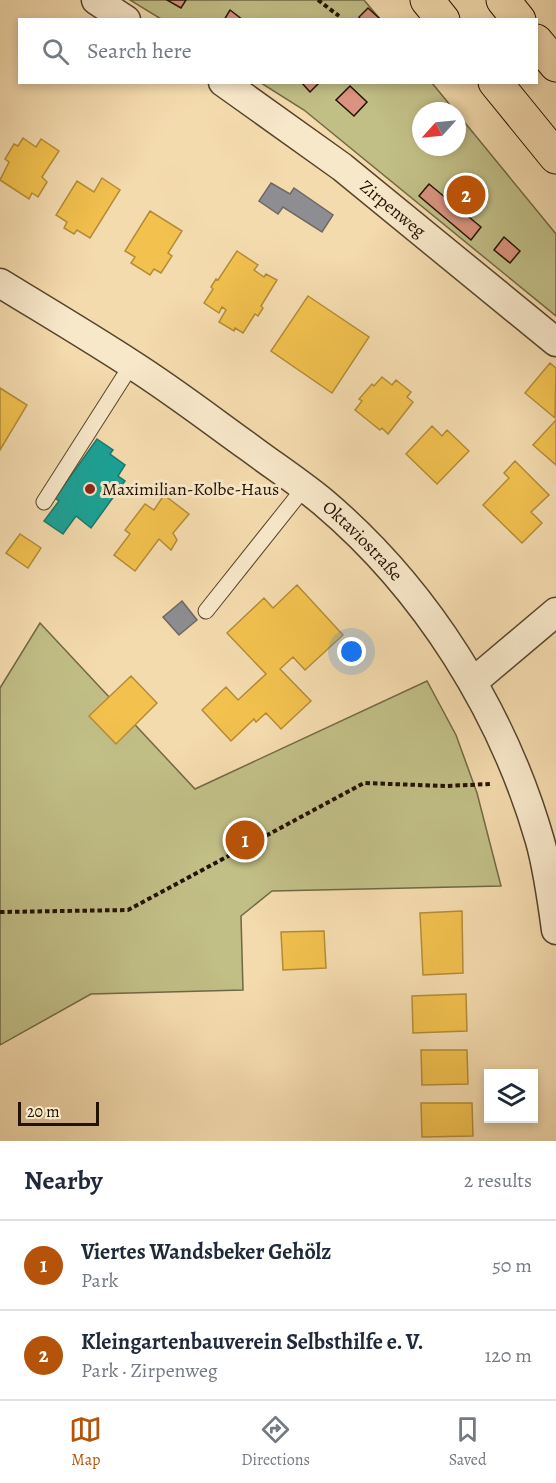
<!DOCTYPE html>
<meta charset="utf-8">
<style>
body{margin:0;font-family:Alegreya,serif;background:#f6f6f7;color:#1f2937}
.controls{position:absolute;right:18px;bottom:18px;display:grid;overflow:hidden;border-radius:0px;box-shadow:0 3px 9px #0003}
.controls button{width:54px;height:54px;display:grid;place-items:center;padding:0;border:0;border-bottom:2px solid #e0e1e3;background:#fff;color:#1f2937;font:30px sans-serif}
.compass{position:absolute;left:412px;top:102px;width:54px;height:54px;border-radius:50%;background:#fff;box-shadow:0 3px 9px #0003;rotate:243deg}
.scale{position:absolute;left:18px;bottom:15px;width:81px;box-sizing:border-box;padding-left:6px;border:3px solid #241201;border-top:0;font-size:16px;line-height:21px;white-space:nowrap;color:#241201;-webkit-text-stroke:4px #f8e8ca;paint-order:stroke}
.you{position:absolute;left:352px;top:652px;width:21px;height:21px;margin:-15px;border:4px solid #fff;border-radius:50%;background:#1a73e8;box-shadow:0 0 0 9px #1a73e833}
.badge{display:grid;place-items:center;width:39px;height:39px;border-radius:50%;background:#b45309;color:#fff;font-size:20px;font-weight:700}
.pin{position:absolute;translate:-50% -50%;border:3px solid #fff;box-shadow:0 2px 6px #0006}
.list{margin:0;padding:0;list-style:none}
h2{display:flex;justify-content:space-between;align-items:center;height:78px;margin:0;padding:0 24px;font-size:26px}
h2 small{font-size:20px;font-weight:400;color:#747a83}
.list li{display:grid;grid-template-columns:39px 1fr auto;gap:18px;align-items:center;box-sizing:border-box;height:90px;padding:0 24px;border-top:2px solid #e0e1e3}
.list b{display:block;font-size:22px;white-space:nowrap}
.list p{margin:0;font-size:20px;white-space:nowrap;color:#747a83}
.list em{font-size:20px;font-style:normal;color:#747a83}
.icon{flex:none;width:33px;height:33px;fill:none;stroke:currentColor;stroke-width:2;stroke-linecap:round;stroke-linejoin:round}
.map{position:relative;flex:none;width:556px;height:1141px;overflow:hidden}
.search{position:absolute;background:#fff;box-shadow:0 3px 9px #0003;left:18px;right:18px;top:18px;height:66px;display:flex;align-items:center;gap:15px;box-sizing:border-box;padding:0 21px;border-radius:0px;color:#747a83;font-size:22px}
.sheet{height:258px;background:#fff}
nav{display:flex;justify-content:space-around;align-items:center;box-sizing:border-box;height:84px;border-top:2px solid #e0e1e3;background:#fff;font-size:16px;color:#747a83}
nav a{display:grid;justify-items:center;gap:3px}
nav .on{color:#b45309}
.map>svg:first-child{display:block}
</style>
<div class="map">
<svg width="556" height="1141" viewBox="0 0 556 1141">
<rect width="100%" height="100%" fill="#f4dbae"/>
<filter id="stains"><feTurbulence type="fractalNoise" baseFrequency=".00333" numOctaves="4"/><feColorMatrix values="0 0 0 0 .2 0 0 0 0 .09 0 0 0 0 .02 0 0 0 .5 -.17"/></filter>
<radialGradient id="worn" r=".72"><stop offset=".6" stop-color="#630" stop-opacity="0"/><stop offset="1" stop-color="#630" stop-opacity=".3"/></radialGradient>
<!-- green -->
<path fill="#c1be86" stroke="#726844" stroke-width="1.5" d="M130,0H364L380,19H161Z
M261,83H432L455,111H421V147H457V113L556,234V316L304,110Z
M40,623L195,789L427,681L456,735L477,793L501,886L272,891L241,916L243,990L91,994L0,1045V688Z"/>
<!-- homes -->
<path fill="#f2c14e" stroke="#b48c37" stroke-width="1.5" d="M23,138L36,147L41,139L59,151L42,177L47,182L38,197L32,193L29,199L0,180L9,162L5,159L14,144L18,146Z
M102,178L120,190L90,238L77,230L74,234L64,228L67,222L56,215L77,181L94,192Z
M150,211L182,231L168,253L172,256L161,273L154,269L150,275L131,263L135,257L125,251Z
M237,251L258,265L254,270L264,277L266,274L277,280L261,306L263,308L258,316L255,314L243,333L235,328L234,331L219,322L226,310L222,307L219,313L204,303L213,289L211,287L216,279L218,280Z
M308,296L369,337L332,393L271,351Z
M550,363L556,368L555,418L525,393Z
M382,377L392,385L396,380L411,392L407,397L413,402L388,434L382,428L380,430L355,410L362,401L359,399L372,384L374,386Z
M0,388L27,405L0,450Z
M556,420V465L533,445Z
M432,426L442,436L447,430L469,451L437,484L406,454Z
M515,461L549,495L531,512L542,523L522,543L483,505L509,478L504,473Z
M164,495L189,514L173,533L177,540L171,550L159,539L135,571L114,555L130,534L125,530L145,504L154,510Z
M20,534L41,548L28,568L6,553Z
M297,585L343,635L305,670L293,657L280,669L311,701L281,729L266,713L256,722L254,719L231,741L202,710L226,687L238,700L266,674L227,633L264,598L273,608Z
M131,676L157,703L116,744L89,716Z
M462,911L463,973L423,975L420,913Z
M324,931L326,968L283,970L281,932Z
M466,994L467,1031L413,1033L412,996Z
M421,1050H467L468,1084L422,1085Z
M421,1103H472L473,1136L422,1137Z"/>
<!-- public -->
<path fill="#17a398" stroke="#1b786b" stroke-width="1.5" d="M97,439L113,450L110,454L125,465L118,476L125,481L91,528L76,516L63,534L44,521L59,501L55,498Z"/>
<!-- industry -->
<path fill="#8d8d92" stroke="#6e6866" stroke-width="1.5" d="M271,183L290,194L294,188L333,215L322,232L283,207L278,214L259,201Z
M182,601L197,620L179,635L163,617Z"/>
<!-- building -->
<path fill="#d9937e" stroke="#241201" stroke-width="1.5" d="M167,0H186L181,8Z
M368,8L379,18L378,20H361L359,17Z
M230,10L243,20H224Z
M301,82H320L310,92Z
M350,86L367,102L354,116L336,100Z
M429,184L481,227L471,240L419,196Z
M504,237L520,251L510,263L494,250Z"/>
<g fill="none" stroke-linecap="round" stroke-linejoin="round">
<!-- service casing -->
<g stroke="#58442c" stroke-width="17">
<path id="service" d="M44,502L132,364
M206,611L304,488"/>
</g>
<!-- minor casing -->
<g stroke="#58442c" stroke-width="31">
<g id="minor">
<path d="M96,0L126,20"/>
<path id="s1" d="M223,82L342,167L556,342"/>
<path id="s2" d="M0,283C44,310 88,336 131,364C172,390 211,420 250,448C274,466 300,483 323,502C426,589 503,712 540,841C548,870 552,900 556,930"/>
<path d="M473,682L556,612"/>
</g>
</g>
<!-- motorway casing -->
<g stroke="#241201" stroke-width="35">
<path id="motorway" d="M427,0L443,20
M503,0L519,20
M536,41L556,65
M495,82L556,157"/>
</g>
<!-- path -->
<path stroke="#241201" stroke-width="4" stroke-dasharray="4.5 3" stroke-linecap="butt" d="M318,0L339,16
M0,912L128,910L364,783L446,786L490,784"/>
<!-- service -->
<use href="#service" stroke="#f8e8ca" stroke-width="15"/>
<!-- minor -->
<use href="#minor" stroke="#f8e8ca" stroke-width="28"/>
<!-- motorway -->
<use href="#motorway" stroke="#f4dbae" stroke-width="33"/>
</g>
<!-- markers -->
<circle fill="#8f2418" stroke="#f8e8ca" stroke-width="2" cx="90" cy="489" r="6"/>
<g text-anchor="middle" stroke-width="6" stroke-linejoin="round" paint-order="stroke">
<!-- street labels -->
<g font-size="18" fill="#241201" stroke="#f8e8ca">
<text dy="6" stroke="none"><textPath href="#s1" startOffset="212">Zirpenweg</textPath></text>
<text dy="6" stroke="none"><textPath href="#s2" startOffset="446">Oktaviostraße</textPath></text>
</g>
<!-- poi labels -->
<g font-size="18" fill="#241201" stroke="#f8e8ca" text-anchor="start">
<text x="102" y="495">Maximilian-Kolbe-Haus</text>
</g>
</g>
<rect width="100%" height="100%" filter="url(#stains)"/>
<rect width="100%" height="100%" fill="url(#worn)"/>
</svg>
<div class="controls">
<button><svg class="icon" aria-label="layers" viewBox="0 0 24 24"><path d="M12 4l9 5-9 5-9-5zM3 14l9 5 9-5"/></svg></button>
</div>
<svg class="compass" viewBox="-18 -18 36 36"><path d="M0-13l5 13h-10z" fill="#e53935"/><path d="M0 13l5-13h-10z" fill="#747a83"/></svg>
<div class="scale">20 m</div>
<div class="you"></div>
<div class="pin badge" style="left:245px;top:840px">1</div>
<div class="pin badge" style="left:466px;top:195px">2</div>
<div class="search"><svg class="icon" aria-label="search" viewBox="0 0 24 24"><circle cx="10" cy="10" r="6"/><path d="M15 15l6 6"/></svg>Search here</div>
</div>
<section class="sheet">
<h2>Nearby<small>2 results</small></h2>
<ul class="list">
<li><span class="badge">1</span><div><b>Viertes Wandsbeker Gehölz</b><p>Park</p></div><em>50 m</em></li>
<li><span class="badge">2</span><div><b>Kleingartenbauverein Selbsthilfe e. V.</b><p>Park · Zirpenweg</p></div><em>120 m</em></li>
</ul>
</section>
<nav>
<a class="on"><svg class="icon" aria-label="map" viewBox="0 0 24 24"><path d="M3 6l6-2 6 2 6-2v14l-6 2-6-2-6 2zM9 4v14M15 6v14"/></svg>Map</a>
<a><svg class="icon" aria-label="directions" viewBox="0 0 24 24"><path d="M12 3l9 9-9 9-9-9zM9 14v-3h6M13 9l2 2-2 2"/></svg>Directions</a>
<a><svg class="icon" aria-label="saved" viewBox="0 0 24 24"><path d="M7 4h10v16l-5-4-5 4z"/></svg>Saved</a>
</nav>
